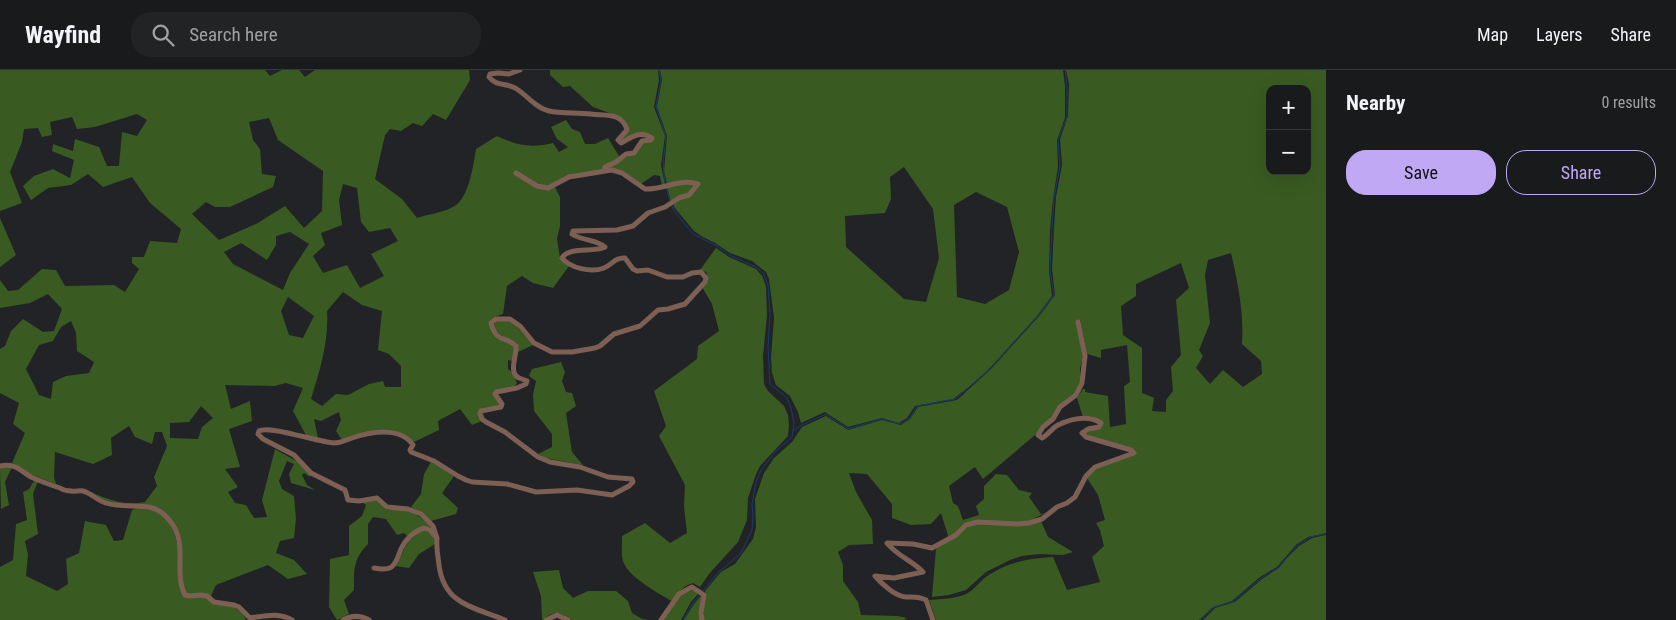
<!DOCTYPE html>
<meta charset="utf-8">
<style>
body{margin:0;font-family:"Roboto Condensed",sans-serif;background:#222325;color:#f1f3f6}
.controls{position:absolute;right:15px;top:15px;display:grid;overflow:hidden;border-radius:10px;box-shadow:0 5px 20px #0002}
.controls button{width:45px;height:45px;display:grid;place-items:center;padding:0;border:0;border-bottom:1px solid #37383b;background:#191a1c;color:#f1f3f6;font:25px sans-serif}
.list{margin:0;padding:0;list-style:none}
h2{display:flex;justify-content:space-between;align-items:center;height:65px;margin:0;padding:0 20px;font-size:21px}
h2 small{font-size:16px;font-weight:400;color:#9fa1a3}
.actions{display:flex;gap:10px;padding:15px 20px}
.actions a{flex:1;padding:11px 0;border:1px solid #c0a8f4;border-radius:20px;text-align:center;font-size:18px;color:#c0a8f4}
.actions .main{background:#c0a8f4;color:#111}
.icon{flex:none;width:28px;height:28px;fill:none;stroke:currentColor;stroke-width:2;stroke-linecap:round;stroke-linejoin:round}
.map{position:relative;flex:none;width:1326px;height:550px;overflow:hidden}
header{display:flex;align-items:center;gap:30px;box-sizing:border-box;height:70px;padding:0 25px;background:#191a1c;border-bottom:1px solid #37383b}
header strong{font-size:24px}
nav{display:flex;gap:28px;margin-inline-start:auto;font-size:18px}
.search{width:350px;height:45px;background:#222325;display:flex;align-items:center;gap:12px;box-sizing:border-box;padding:0 18px;border-radius:20px;color:#9fa1a3;font-size:19px}
main{display:flex}
aside{flex:1;background:#191a1c}
.map>svg:first-child{display:block}
</style>
<header>
<strong>Wayfind</strong>
<div class="search"><svg class="icon" aria-label="search" viewBox="0 0 24 24"><circle cx="10" cy="10" r="6"/><path d="M15 15l6 6"/></svg>Search here</div>
<nav><a>Map</a><a>Layers</a><a>Share</a></nav>
</header>
<main>
<div class="map">
<svg width="1326" height="550" viewBox="0 0 1326 550">
<rect width="100%" height="100%" fill="#212326"/>
<!-- forest -->
<path fill="#395b21" fill-rule="evenodd" d="M0,0H265L270,6L282,0H299L305,7L315,0H469L470,10L446,50L433,44L422,56L413,53L401,61L390,59L385,65L375,109L402,129L417,148C428,144 441,143 451,138C469,131 473,96 476,79L497,66C518,76 531,78 553,73L559,82L568,77L557,69L551,57L566,50L572,59L580,62L585,74H595L608,68L619,86L615,91L602,100L574,104L551,115L544,116L515,104L548,119L555,117L560,127V156L557,169L560,188L569,196L553,218L533,213L522,206L507,216L503,244L497,246L490,251L491,259L515,277L513,291L508,290V299L512,302L517,313L514,317L496,321L500,336L481,340L482,351L472,355L460,339L438,351L439,360L414,372L410,369L389,361L342,370L336,361L341,350L339,342L321,351L314,349L318,368L306,365L293,341L303,318L286,313L274,316L225,315L231,339L250,331L252,351L229,359L240,397L225,399L238,417L228,422L235,433L246,435L254,448L267,447L262,430L275,379L298,392L311,405L310,407L304,403L302,405L307,415L315,420L291,413L289,404L294,394L287,391L279,411L282,419L294,426L296,449L294,468L280,471L276,483L294,490L307,504L288,509L268,495L216,515L210,528L187,524L184,521L176,460C173,451 169,446 161,440L107,432L91,422C109,430 125,436 145,432L157,416L154,407L167,376L162,362H155L152,374L135,367L129,356L111,368L112,385L93,394L55,382L54,407L56,414L30,404L12,393L25,363L13,354L19,333L0,323V279L5,276L11,261L23,249L43,262L54,261L62,239L48,224L30,233L0,238V210L8,221L18,220L42,199L56,200L65,216L114,215L125,222L139,199L132,193V187H144L150,171L177,173L181,159L150,133L132,107L103,117L88,104L71,115L48,118L31,130L23,116L34,106L53,99L70,108L74,90L52,81L53,74L73,81L75,69L99,77L107,96H119L122,62L137,66L147,50L137,44L95,57L77,59L72,47L50,52L52,65L42,67L38,58L24,59L22,72L10,102L22,133L0,141ZM269,48L278,70L323,101L322,141L304,158L285,136L256,154L219,170L192,144L206,132L215,137H230L273,117L276,106L262,104L260,79L253,70L249,52ZM343,114L357,118L361,152L369,162L390,158L398,171L371,184L384,206L360,218L347,195L323,203L313,186L325,175L321,163L342,155L339,130ZM290,162L309,174L290,203L283,220L233,194L224,182L241,173L267,190L276,175V166ZM343,222L362,235L382,241L378,280L389,284L401,296V317H385L383,311L369,314L348,325L336,324L322,336L311,329C320,300 329,271 327,241ZM288,227L314,246L303,268L289,265L281,241ZM71,251L76,263L77,281L94,292L89,303L66,306L53,312L51,329L39,325L26,299L39,275L53,271L61,257ZM201,336L213,348L202,357L198,369L170,368V353L189,352Z
M550,0H658L659,10L654,37L665,66L661,95L665,115L662,116L660,106L654,105L641,114L621,100L606,99L628,86L643,72L649,71L647,64L619,71L628,58L612,44L593,37L570,16L563,17L550,5Z
M660,0H1063L1065,16V48L1057,70L1058,97L1053,129L1050,161L1049,201L1052,226L1037,246L988,300L970,316L953,329L915,336L907,348L899,353L882,348L848,357L825,342L801,353L798,342L790,326L776,315L772,303L771,287L774,248L769,209L766,202L752,191L730,183L715,173L703,167L694,161L674,137L673,133L690,125L699,112L667,114L664,101L667,66L657,37L662,10ZM904,97L933,139L939,188L926,232L904,229L846,177L845,146L885,143L891,129L890,107ZM976,122L1007,137L1019,182L1009,220L985,234L957,227L954,135Z
M1066,0H1326V463L1308,467L1296,475L1277,497L1260,507L1232,531L1213,537L1199,550H936L929,530C942,529 960,529 971,521C978,515 984,507 992,503C1010,492 1031,488 1053,487L1067,520L1100,512L1092,487L1104,476L1100,460L1096,453L1105,450L1098,425L1087,408L1096,398L1136,384L1084,364L1102,352L1083,347L1077,328L1083,319H1085V322L1108,326L1110,357L1126,354L1124,316L1130,312L1127,275L1101,280V288L1087,284L1080,250L1076,251L1083,286L1080,299L1081,313L1076,325L1041,357L1035,365L983,409L975,397L949,416L953,433L958,436L963,450L979,445L976,436L984,429V416L996,404L1007,405L1019,420L1032,423L1029,427L1041,444L1045,443L1029,451L1017,453L976,451L949,469L941,443L931,454L911,455L892,448V434L867,404L849,403L856,422L872,450L873,474L849,475L838,482L843,495V511L858,532L861,545L897,546L907,548L904,550H704C702,539 707,531 705,521L721,502L735,494L753,469L756,457L755,429L764,403L774,388L792,372L802,357L826,346L848,360L882,350L901,355L910,349L918,337L957,330L991,299L1040,245L1055,225L1052,199L1054,158L1056,127L1062,95L1060,69L1068,46L1069,14ZM1270,19H1307V101H1270ZM1231,183C1238,214 1244,242 1242,274L1261,291L1262,304L1243,317L1223,300L1210,314L1196,298L1203,286L1199,280L1210,253L1205,205L1208,190ZM1181,193L1189,218L1176,230L1181,285L1171,297L1173,321L1166,330V342L1152,341L1154,328L1142,323V278L1123,265L1121,236L1136,226V214Z
M683,114H696L688,124L671,132L667,117Z
M0,148L16,185L0,197Z
M716,178L729,187L756,199L762,206L766,216L767,245L763,286L764,314L768,321L784,336L788,345L789,356L788,366L760,396L756,404L748,428L747,450L738,472L709,504L700,517L693,513C683,516 678,522 672,531C658,523 628,507 623,491C621,484 622,474 622,466L645,453L670,473L687,463L684,436L685,415L659,366L666,356L654,321L697,289L698,276L719,261L712,234L702,217C707,212 709,208 706,202L700,200Z
M497,251H512L533,275L518,282L517,273C506,268 499,266 493,256Z
M561,292L565,302L562,311L566,322L572,323L576,336L566,343L572,382L583,395L545,388L538,384L552,377V364L534,341L533,325L536,311L529,306L532,299Z
M431,392L454,406L442,423L458,438L456,444L431,451L421,442L411,437L421,424L424,404Z
M12,397L5,412L9,435L1,439L0,398Z
M34,411H38L33,424L38,464L25,471L28,484L26,506L57,521L68,514L66,489L79,483L85,451L106,455L114,471L123,470L132,440C139,437 144,439 151,440C182,445 180,499 183,523C198,526 243,533 246,550H0V497L13,490L16,454L27,450L23,422L29,419Z
M374,430L379,431L387,440C406,436 420,445 432,458C421,455 416,458 408,467L404,463L397,465L386,449L373,447L368,454V474C353,489 354,500 354,520L344,530L349,544L337,550L329,537L330,489L349,485V456L362,446L366,435L362,432Z
M1041,451L1048,467L1073,482L1063,485L1039,484L1022,486L1010,490L986,502L966,520L949,525L932,527L936,479L967,457L978,453Z
M424,459L435,467V474L419,484L409,498L396,496C407,477 403,472 424,459Z
M1326,465V550H1203L1215,538L1235,532L1262,509L1279,498L1286,489L1299,476L1312,468Z
M559,500L563,518L573,528L588,521H616L628,531L632,543L642,549L649,550H572C559,542 555,540 542,550L541,526L533,502Z
M694,519L699,523L691,532L681,550H663L678,527Z
M702,524L701,550H684L694,534Z"/>
<g fill="none" stroke-linecap="round" stroke-linejoin="round">
<!-- stream -->
<path stroke="#143f6e" stroke-width="1" d="M659,0L661,10L656,37L666,67L663,93L665,114
M666,118L670,131
M671,134L674,141L693,164L717,176L729,185L756,197L763,203L768,215L770,245L768,277L770,314L787,328L791,338L794,353L792,367L776,381L761,400L756,412L752,434L753,446L752,460L744,477L740,484L719,502L703,521
M793,361L802,355L826,344L848,359L882,349L900,354L909,349L917,336L955,329L989,300L1038,246L1054,225L1050,200L1052,159L1054,128L1060,96L1058,69L1067,47V16L1065,0
M683,550L693,533L700,524
M1200,550L1214,537L1233,532L1261,508L1278,498L1297,476L1310,467L1326,464"/>
<!-- minor -->
<path stroke="#7d5f54" stroke-width="5" d="M520,0L509,4L498,3L490,4L489,7C496,16 504,13 513,17C525,22 533,37 549,41C562,44 578,42 591,44C605,46 622,42 627,60L618,70L621,73C632,67 640,60 652,68L651,70L642,71L634,83L626,84L616,92L605,97L604,100
M0,396C16,393 19,400 31,407C40,411 51,415 60,418C63,420 67,421 71,421C75,422 79,420 83,421C91,423 98,431 106,433C130,441 152,427 170,451C189,474 173,502 185,525L189,526L202,525L207,526L214,532L234,535L239,537L250,548C265,546 279,542 292,550
M437,468L433,456L421,444L408,439L387,437L377,428L359,431L348,430L345,420L311,403L294,385L263,369L258,364L259,361C269,355 318,372 334,373C340,373 346,370 352,368C370,362 400,356 413,375L410,380L411,382L434,391L458,406L466,410L472,412L507,414L536,422L577,420L612,425L629,416L633,412L632,409L608,407L580,397L550,392L538,387L505,362L486,352L482,349L480,343L481,341L501,337L502,334L495,324L496,322L517,318L526,314L527,311C525,310 522,309 519,308C508,303 517,285 516,276C506,266 496,273 491,253L496,249H510L520,256L534,273L552,282H572L595,278L600,276L614,264L640,256L658,240L668,239L685,234L705,212L706,208L701,202L692,203L683,207H667L648,200L637,201L633,199L625,188C615,187 612,195 604,198C591,203 570,198 562,188C569,176 593,183 605,177C596,169 582,171 572,164L573,161L617,160L633,156L648,143L665,137L679,128L689,125L698,114C681,108 662,120 645,119L622,103L612,100L569,107L548,118L537,116L516,103
M374,498C394,502 395,495 401,479C405,470 414,461 424,458L430,460L437,468C436,478 438,486 439,495C444,535 474,537 505,550
M343,550C352,545 360,545 369,550
M546,550L557,545L568,550
M661,550L679,524L692,517L704,525L701,543L702,550
M933,550L926,530C919,526 913,527 906,527C895,526 882,514 875,506L894,508L923,502C913,491 897,486 887,473L913,474L932,478L956,465L966,455L978,452L1018,454L1029,453L1042,449L1057,437L1067,433L1075,427L1086,406L1095,397L1134,383L1131,380L1086,367L1082,363L1088,359L1099,357L1101,353C1088,345 1071,349 1058,355C1052,358 1048,365 1042,368L1038,365L1043,357L1053,349L1060,337L1076,325L1082,313L1085,286L1078,252"/>
</g>
</svg>
<div class="controls">
<button>+</button>
<button>−</button>
</div>
</div>
<aside>
<h2>Nearby<small>0 results</small></h2>
<ul class="list">
</ul>
<div class="actions"><a class="main">Save</a><a>Share</a></div>
</aside>
</main>
